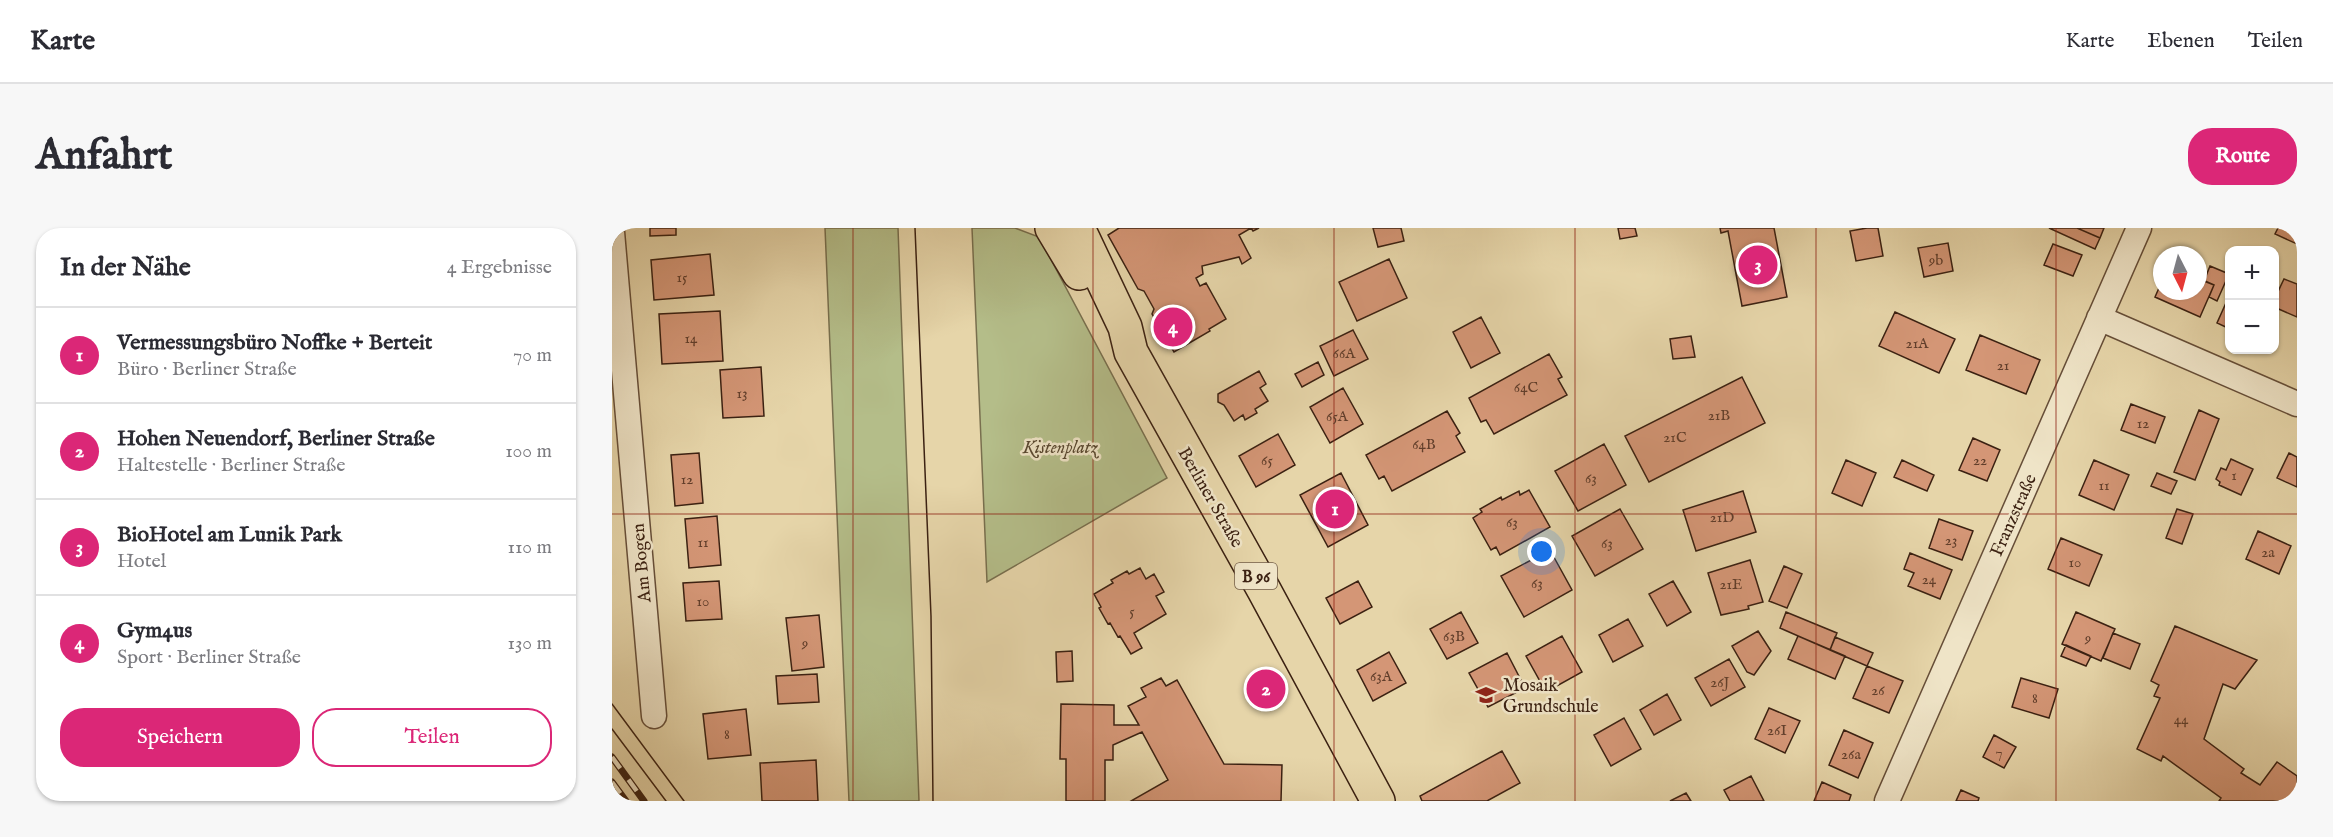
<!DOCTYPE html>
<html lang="de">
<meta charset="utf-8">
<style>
body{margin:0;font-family:"IM FELL English",serif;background:#f7f7f7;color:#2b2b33}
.controls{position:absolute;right:18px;top:18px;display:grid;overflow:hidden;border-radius:12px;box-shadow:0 2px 4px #0004}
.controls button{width:54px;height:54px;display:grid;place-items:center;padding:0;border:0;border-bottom:2px solid #e1e1e2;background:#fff;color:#2b2b33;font:30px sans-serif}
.compass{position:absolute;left:1541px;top:18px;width:54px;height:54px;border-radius:50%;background:#fff;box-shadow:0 2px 4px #0004;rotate:174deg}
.you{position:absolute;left:930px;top:324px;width:21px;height:21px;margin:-15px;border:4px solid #fff;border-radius:50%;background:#1a73e8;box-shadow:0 0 0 9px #1a73e833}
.badge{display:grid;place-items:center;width:39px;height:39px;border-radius:50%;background:#db2777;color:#fff;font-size:20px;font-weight:700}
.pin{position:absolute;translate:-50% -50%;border:3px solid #fff;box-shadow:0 2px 6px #0006}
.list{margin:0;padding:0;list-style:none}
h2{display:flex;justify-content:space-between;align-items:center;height:78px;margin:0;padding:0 24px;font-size:26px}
h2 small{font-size:20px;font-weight:400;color:#7c7c81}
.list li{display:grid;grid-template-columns:39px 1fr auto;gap:18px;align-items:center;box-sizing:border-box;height:96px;padding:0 24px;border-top:2px solid #e1e1e2}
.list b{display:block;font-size:22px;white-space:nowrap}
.list p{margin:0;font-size:20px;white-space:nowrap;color:#7c7c81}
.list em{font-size:20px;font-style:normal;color:#7c7c81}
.actions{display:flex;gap:12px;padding:18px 24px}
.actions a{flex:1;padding:14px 0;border:2px solid #db2777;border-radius:24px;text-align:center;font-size:21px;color:#db2777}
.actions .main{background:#db2777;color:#fff}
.map{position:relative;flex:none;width:1685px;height:573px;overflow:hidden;border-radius:24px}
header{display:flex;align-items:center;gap:36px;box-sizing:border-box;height:84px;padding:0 30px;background:#fff;border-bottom:2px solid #e1e1e2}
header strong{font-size:28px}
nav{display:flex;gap:33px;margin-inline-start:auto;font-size:21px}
.intro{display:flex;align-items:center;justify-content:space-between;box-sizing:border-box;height:144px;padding:0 36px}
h1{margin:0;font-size:42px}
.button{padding:15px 27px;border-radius:24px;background:#db2777;color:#fff;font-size:21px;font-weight:700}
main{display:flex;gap:36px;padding:0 36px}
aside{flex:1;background:#fff;border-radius:24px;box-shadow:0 2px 4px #0004}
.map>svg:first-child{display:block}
</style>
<header>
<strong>Karte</strong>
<nav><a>Karte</a><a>Ebenen</a><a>Teilen</a></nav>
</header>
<div class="intro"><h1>Anfahrt</h1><a class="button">Route</a></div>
<main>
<aside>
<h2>In der Nähe<small>4 Ergebnisse</small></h2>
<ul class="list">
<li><span class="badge">1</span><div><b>Vermessungsbüro Noffke + Berteit</b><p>Büro · Berliner Straße</p></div><em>70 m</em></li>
<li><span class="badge">2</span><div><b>Hohen Neuendorf, Berliner Straße</b><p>Haltestelle · Berliner Straße</p></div><em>100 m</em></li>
<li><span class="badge">3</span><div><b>BioHotel am Lunik Park</b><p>Hotel</p></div><em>110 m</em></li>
<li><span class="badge">4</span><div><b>Gym4us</b><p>Sport · Berliner Straße</p></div><em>130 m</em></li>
</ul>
<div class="actions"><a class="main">Speichern</a><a>Teilen</a></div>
</aside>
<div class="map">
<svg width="1685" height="573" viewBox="0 0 1685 573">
<rect width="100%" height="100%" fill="#e6d5a9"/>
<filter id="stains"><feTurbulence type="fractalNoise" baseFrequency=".00333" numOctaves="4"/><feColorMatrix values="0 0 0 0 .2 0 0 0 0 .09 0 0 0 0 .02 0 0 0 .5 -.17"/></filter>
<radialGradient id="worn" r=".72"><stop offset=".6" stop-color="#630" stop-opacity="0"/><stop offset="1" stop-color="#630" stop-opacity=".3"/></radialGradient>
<!-- green -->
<path fill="#b4bd89" stroke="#786f4e" stroke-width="1.5" d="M213,0H286L307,573H237Z
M360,0H403L427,9L555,250L375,354Z"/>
<!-- building -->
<path fill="#d49676" stroke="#3b2112" stroke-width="1.5" d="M38,0H64V7L38,8Z
M507,0H647L641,3L639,0L627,7L639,30L630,36L627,29L590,38L591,46L584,50L588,58L594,55L614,91L597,101L598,103L562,124L540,86L542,81L532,63L526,61L496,7Z
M761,0H789L792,13L766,19Z
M1006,0H1023L1025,8L1008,11Z
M1108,0H1162L1175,69L1130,78L1116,3L1109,5Z
M1255,0H1266L1271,28L1244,33L1238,3Z
M1437,0H1465L1488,10L1483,21Z
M1465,0H1492L1488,10Z
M1666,0H1685V16L1663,6Z
M1336,15L1341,43L1312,49L1306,20Z
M1441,16L1470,27L1461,48L1432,37Z
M98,26L102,67L42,72L39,32Z
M777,31L795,70L745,93L727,54Z
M1598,38L1617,46L1605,73L1597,69L1602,57L1592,53Z
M1586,50L1602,57L1588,89L1543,69L1550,53V63H1586Z
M1672,51L1685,56V89L1662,79V72Z
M1618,66V101L1605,95Z
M108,83L111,133L50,136L47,86Z
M1283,84L1343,111L1327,145L1267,118Z
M869,89L888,125L859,140L841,104Z
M741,102L756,131L722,148L708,118Z
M1368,107L1428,132L1414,166L1354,142Z
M1079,108L1083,129L1061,131L1058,111Z
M937,126L950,149L946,151L955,167L882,206L874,192L869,194L857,170Z
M706,134L712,147L690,159L683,146Z
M149,139L152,188L111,190L108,142Z
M647,143L654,156L648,160L656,173L643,181L645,185L633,192L631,187L622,193L612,177L606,174V166Z
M1130,149L1153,195L1037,254L1013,208Z
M731,160L751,196L718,215L698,179Z
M1519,176L1553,189L1543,215L1509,202Z
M1587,182L1607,191L1583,252L1562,244Z
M835,183L848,205L844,208L853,224L780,263L772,248L767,251L754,227Z
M666,206L683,237L644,259L627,228Z
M1361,210L1388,222L1375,253L1347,242Z
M992,216L1014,257L966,283L943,243Z
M87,225L91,275L63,278L59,227Z
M1677,225L1685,229V259L1665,250Z
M1619,231L1641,241L1629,267L1607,257L1608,254L1604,251L1609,240L1614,242Z
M1234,232L1264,245L1250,278L1220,265Z
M1290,232L1322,247L1315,263L1282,249Z
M1482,232L1517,247L1502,282L1467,267Z
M729,245L756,297L716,319L688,267Z
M1545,245L1565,253L1559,266L1539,258Z
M917,262L938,299L888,327L884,319L879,322L861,290L870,284L868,281L889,269L890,272L907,263L908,267Z
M1131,263L1144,304L1084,323L1071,282Z
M1008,281L1031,321L983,348L960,308Z
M1565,281L1581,286L1570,316L1554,310Z
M105,288L109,337L77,340L73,291Z
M1327,291L1361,303L1350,332L1317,320Z
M1646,303L1679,318L1667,346L1634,331Z
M1449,310L1490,327L1477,358L1436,341Z
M938,322L960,362L912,389L889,348Z
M1298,325L1340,342L1328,371L1296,358L1302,345L1292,341Z
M1138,332L1151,374L1136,378L1137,381L1109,387L1096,345Z
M1172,338L1190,346L1175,380L1157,373Z
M528,340L534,351L542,346L552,364L544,368L554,386L522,405L530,420L519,426L508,408L506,409L498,395L496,396L487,380L489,379L482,366L501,355L499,352L515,343L517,346Z
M107,353L110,391L74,393L71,355Z
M746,353L760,379L728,396L714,370Z
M1061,353L1079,384L1055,398L1037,366Z
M849,384L866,415L835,431L818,401Z
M1174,384L1225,405L1218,422L1168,400Z
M1464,384L1503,401L1489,433L1450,416Z
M207,387L212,439L180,443L174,390Z
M1016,391L1031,418L1001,434L987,407Z
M1563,398L1645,432L1623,461L1611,456L1592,511L1632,541L1629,545L1648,557L1665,534L1685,548V573H1607L1609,570L1551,528L1549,533L1525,521L1548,470L1542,468L1547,457L1539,453Z
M1146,403L1159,423L1142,447L1135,444L1120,418Z
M1501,405L1528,416L1518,441L1491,430Z
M950,408L970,444L934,464L914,428Z
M1186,408L1233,428L1223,451L1176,431Z
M1223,409L1261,425L1255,438L1218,422Z
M1454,417L1479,428L1474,438L1449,428Z
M460,423L461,453L445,454L444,424Z
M777,424L794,455L761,473L745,442Z
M895,425L913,460L876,479L857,445Z
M1117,431L1133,459L1099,478L1083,450Z
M1255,438L1291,453L1277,485L1241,470Z
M205,446L207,474L166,476L164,448Z
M549,450L554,458L565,452L612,536L670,537L669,573H519L556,552L530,504L501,517V532H493V573H454V531H448L449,476L502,477V497H527L516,478L534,469L529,460Z
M1409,450L1446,461L1437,490L1400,479Z
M1055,466L1069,492L1042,507L1028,482Z
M1157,480L1188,493L1173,525L1143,511Z
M134,481L139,527L96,531L91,486Z
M1012,490L1029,521L999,538L982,507Z
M1232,502L1261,515L1246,550L1217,537Z
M1382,507L1404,519L1392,540L1371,529Z
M890,523L908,555L875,573H810L808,568Z
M204,532L206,573H150L148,535Z
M1139,548L1152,573H1118L1112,562Z
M1210,554L1239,567L1237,573H1202Z
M1349,562L1367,570L1366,573H1344Z
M1074,565L1079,573H1058Z"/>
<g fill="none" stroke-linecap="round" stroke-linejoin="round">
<!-- street casing -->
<g stroke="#664e38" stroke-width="27">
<path id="street" d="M0,4L42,488
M1487,90L1685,176
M1275,573L1527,0"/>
</g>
<!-- primary casing -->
<g stroke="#3b2112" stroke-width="36">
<path id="primary" d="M440,0L467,45
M466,0L513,99L519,124L652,362L766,573"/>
</g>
<!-- street -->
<use href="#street" stroke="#efe4c7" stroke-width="24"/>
<!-- primary -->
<use href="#primary" stroke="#e6d5a9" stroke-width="33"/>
<!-- tram -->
<path stroke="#3b2112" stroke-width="1.5" d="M303,0L319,388L321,573
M0,476L72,573
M0,501L54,573"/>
<!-- rail casing -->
<g stroke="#3b2112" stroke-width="7">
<path id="rail" d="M0,529L32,573
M0,554L14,573"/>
</g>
<!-- rail -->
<use href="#rail" stroke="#efe4c7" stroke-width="4.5" stroke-dasharray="14" stroke-linecap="butt"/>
</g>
<!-- grid -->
<path fill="none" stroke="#8f2418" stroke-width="1.5" stroke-opacity="0.55" d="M241,0V573M481,0V573M722,0V573M963,0V573M1204,0V573M1444,0V573M0,286H1685"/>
<!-- icons -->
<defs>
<g id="school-bare" transform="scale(1.62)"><path d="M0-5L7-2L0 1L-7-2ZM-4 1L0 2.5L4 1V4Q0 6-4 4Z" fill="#8f2418" stroke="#efe4c7" stroke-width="2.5" paint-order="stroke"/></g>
</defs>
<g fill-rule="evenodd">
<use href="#school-bare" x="874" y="467"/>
</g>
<g text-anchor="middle" stroke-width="5" stroke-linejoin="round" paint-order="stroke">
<!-- number labels -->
<g font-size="15" fill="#613e2b">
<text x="1324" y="37">9b</text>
<text x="70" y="54">15</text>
<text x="79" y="115">14</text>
<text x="1305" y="120">21A</text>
<text x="732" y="130">66A</text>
<text x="1391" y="142">21</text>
<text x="914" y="164">64C</text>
<text x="130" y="170">13</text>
<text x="1107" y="192">21B</text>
<text x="725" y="193">65A</text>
<text x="1531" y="200">12</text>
<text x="1063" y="214">21C</text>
<text x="812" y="221">64B</text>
<text x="655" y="237">65</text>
<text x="1368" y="237">22</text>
<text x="1622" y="252">1</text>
<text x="979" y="255">63</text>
<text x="75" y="256">12</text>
<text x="1492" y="262">11</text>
<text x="1110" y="294">21D</text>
<text x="900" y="299">63</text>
<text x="1339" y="317">23</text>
<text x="91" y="319">11</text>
<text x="995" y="320">63</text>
<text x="1656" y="329">2a</text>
<text x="1463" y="339">10</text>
<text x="1317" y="356">24</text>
<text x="925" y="360">63</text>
<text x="1119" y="361">21E</text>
<text x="91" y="378">10</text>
<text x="520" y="388">5</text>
<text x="842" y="413">63B</text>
<text x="1476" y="415">9</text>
<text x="193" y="420">9</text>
<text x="769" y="453">63A</text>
<text x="1108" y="459">26J</text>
<text x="1266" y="467">26</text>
<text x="1423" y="475">8</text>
<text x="1569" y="496">44</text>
<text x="1165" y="507">26I</text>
<text x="115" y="511">8</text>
<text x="1387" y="529">7</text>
<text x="1239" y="531">26a</text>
</g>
<!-- shield labels -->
<rect fill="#efe4c7" stroke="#715c48" stroke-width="1.5" x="623" y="335" width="42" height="26" rx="4.5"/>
<g font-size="16" font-weight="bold" fill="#3b2112">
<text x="644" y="354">B 96</text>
</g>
<!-- park labels -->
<g font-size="18" font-style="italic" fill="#594830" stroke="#efe4c7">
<text x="448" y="225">Kistenplatz</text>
</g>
<!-- street labels -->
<g font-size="18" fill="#3b2112" stroke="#efe4c7">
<text transform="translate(599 269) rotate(60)" y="6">Berliner Straße</text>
<text transform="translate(1401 287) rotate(-66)" y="6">Franzstraße</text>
<text transform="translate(29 335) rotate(-95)" y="6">Am Bogen</text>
</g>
<!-- poi labels -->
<g font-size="18" fill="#3b2112" stroke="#efe4c7" text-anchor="start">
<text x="891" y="463">Mosaik<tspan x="891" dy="21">Grundschule</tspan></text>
</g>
</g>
<rect width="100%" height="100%" filter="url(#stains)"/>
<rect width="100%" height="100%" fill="url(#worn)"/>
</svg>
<div class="controls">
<button>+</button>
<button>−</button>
</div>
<svg class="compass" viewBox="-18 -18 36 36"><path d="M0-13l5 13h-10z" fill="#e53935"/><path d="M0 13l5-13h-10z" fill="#7c7c81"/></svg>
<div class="you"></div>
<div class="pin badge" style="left:723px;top:281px">1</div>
<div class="pin badge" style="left:654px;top:461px">2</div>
<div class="pin badge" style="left:1146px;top:37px">3</div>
<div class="pin badge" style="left:561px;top:99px">4</div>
</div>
</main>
